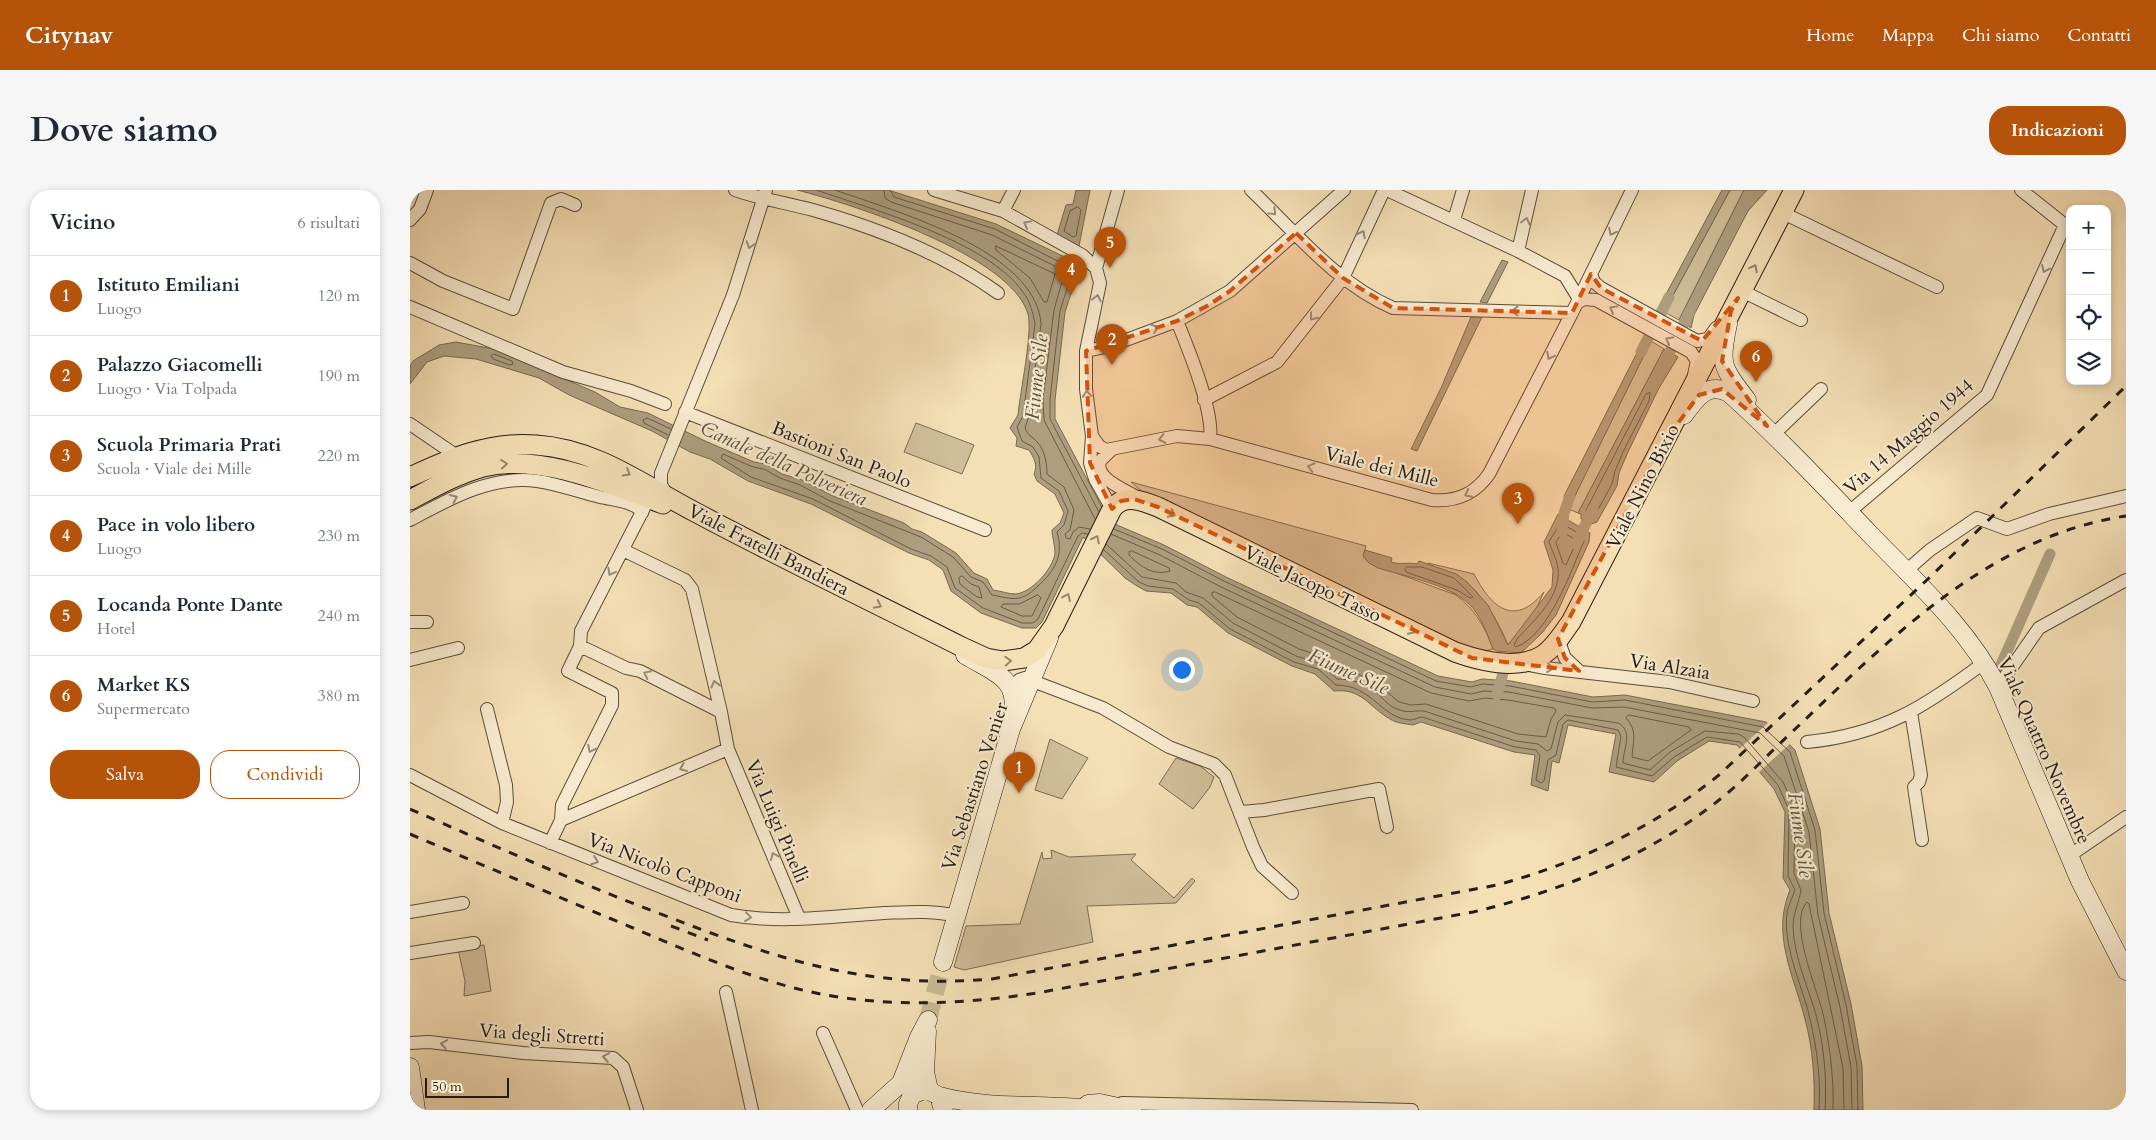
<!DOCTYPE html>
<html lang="it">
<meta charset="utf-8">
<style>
body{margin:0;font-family:Cardo,serif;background:#f6f6f7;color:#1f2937}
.controls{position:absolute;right:15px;top:15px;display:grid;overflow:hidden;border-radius:10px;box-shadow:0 2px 8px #0003}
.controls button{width:45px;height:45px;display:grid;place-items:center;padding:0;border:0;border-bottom:1px solid #e0e1e3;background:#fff;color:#1f2937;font:25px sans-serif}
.scale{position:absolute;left:15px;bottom:12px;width:84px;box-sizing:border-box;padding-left:5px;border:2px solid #241c13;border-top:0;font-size:14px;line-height:18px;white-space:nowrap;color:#241c13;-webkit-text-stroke:4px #f8eacf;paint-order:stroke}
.you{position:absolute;left:771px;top:479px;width:18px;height:18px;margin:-12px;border:4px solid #fff;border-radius:50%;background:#1a73e8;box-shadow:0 0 0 8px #1a73e833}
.badge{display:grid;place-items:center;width:32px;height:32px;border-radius:50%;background:#b45309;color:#fff;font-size:16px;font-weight:700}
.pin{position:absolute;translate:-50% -41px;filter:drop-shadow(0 1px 2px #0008)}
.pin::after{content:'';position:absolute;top:26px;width:18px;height:15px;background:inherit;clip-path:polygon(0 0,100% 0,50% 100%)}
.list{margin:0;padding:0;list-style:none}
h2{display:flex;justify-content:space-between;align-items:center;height:65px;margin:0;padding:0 20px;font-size:21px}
h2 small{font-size:16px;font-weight:400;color:#747a83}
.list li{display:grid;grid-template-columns:32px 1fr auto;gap:15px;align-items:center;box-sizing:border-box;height:80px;padding:0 20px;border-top:1px solid #e0e1e3}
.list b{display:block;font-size:19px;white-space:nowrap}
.list p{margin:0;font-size:16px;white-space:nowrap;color:#747a83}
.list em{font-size:16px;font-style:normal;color:#747a83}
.actions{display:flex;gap:10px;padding:15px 20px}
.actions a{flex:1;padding:11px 0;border:1px solid #b45309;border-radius:20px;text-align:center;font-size:18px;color:#b45309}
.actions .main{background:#b45309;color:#fff}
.icon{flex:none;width:28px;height:28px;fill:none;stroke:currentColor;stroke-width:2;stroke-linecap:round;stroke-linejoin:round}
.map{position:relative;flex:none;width:1716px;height:920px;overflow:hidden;border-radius:20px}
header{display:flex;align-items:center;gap:30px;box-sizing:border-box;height:70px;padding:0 25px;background:#b45309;color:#fff}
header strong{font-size:24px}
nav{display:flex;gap:28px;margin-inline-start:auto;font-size:18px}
.intro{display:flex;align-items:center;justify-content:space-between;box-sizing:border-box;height:120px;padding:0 30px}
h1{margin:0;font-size:35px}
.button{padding:12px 22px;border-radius:20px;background:#b45309;color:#fff;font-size:18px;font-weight:700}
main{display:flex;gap:30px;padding:0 30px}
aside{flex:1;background:#fff;border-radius:20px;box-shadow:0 2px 8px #0003}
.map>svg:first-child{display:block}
</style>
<header>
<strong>Citynav</strong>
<nav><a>Home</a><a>Mappa</a><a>Chi siamo</a><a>Contatti</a></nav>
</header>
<div class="intro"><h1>Dove siamo</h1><a class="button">Indicazioni</a></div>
<main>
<aside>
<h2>Vicino<small>6 risultati</small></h2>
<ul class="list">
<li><span class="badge">1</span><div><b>Istituto Emiliani</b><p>Luogo</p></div><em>120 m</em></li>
<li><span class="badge">2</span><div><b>Palazzo Giacomelli</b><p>Luogo · Via Tolpada</p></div><em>190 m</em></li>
<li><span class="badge">3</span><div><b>Scuola Primaria Prati</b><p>Scuola · Viale dei Mille</p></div><em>220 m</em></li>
<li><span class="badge">4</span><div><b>Pace in volo libero</b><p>Luogo</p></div><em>230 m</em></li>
<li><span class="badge">5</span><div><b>Locanda Ponte Dante</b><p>Hotel</p></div><em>240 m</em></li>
<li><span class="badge">6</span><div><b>Market KS</b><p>Supermercato</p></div><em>380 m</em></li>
</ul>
<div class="actions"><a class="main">Salva</a><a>Condividi</a></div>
</aside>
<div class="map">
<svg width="1716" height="920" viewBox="0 0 1716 920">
<rect width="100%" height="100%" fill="#f5dfb5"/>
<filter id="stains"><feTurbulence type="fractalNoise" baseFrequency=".004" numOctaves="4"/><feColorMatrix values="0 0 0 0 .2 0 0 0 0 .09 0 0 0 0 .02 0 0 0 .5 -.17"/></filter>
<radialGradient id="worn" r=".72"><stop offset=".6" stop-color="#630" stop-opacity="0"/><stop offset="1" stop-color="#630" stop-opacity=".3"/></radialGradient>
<!-- green -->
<path fill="#d1be99" stroke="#7a6d56" d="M1320,0H1334L1269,130L1254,122Z
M1241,151L1254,159L1168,323L1159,319L1176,282Z
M506,233L564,255L552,284L494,262Z
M721,292L956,356L953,366L959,373L1046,405C1065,419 1075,437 1083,459L1071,462L1057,458L736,305Z
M1018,373L1064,384C1082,419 1105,437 1134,402L1125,421L1098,455C1087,428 1072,403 1049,386C1041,380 1023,382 1018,373Z
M640,549L678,568L652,609L625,600Z
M766,568L790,576L804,587L800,597L783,619L749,594Z
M641,660L659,667L726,664L721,670L764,708L782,688L785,691L766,713L677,716L683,752L554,780L544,777L556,736L610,734L632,662L633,669L642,668Z
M74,755L81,801L54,806L55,791L48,759Z"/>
<!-- water -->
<path fill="#ae9d7e" stroke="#776953" d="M387,0H478L586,34L663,71L668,77V82L655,122L645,210V229L694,321L707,335L754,355L816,387L1028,486L1062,492L1072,489L1101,491L1183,507L1215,505L1356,532L1385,560L1410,639L1419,723L1441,814L1452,876L1453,920H1404C1405,889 1403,859 1395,829C1384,786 1361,745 1380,700L1373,688L1375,622L1364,599L1327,555L1299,551L1267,571L1244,592L1199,582L1206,544L1158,535L1149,573L1142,571L1138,601L1121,595L1125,565L1104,562L1011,532L1003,535C996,534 986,533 980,529C959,517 952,498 924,501L905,484L882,476L818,443L787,417L777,415L761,403L736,401L727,396L715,388L673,347L632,432L626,438H612L571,423L541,401L533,380L519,370L499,363L401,314L338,291L300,269L280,262L242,241L159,205L129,188L66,169L34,166L17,172L0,194V176L3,171L29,155L46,152L84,159L185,202L210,217L238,223L295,251L344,272L356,274L372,284L392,290L423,306L494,333L502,339L512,342L546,363L564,383L577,389L583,400C591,401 598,404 606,404C622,402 643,379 645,363C645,355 642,347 642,340L650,333L654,323L645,304L627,291L624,284C628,275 624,268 619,260L606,256L607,248L600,238L608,225C610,202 623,142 618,124C601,65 442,14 387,0Z
M666,0H680L669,56L647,45L656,15L663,14Z
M1312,0H1320L1254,122L1248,119Z
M1334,0H1357L1338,21L1284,125L1281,138L1269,130Z
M1092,70L1098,72L1077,113L1070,112Z
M1061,127H1072L1007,261L1001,259L1031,198Z
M1235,147L1241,151L1157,322L1152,319L1156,312L1154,306Z
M1254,159L1268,167L1249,198L1218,262L1209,283L1207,296L1187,332L1181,334L1171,329V324L1168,323Z
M1148,324L1180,343L1179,352L1146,425L1132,443L1111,463L1087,461L1083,459C1077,443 1071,426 1059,414C1040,395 994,386 968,378L959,373L953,366L955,360L982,368L981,372C990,375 998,372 1007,374L1009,371L1046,384L1057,392L1078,415L1098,455L1142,397L1143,380L1134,352Z"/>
<!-- pier -->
<path fill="#f5dfb5" d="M1359,532L1381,553L1349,582L1328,560Z"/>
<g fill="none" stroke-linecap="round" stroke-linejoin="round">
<!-- shore -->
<path stroke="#695c48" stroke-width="1" d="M406,0C464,20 577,51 613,102C620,111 623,123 625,134L613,226L607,237L612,251L623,257L629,267L631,288L649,301L658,321L654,335L647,342C654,365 645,381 628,396C623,401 616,407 609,408C600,410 590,406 582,405L573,392L561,387L543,367L511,347L420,311L390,295L370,288L354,279L343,277L313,264L311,268L341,287L403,309L501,359L521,366L537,377L545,398L573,418L612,433H623L628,429L668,346L672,343L678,344
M425,0C484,21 626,60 631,134L619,226L615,238C618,246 622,246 628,253C635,261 637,274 637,284L654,297L664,320L660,340L655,344L656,348L660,349L663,342L669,337L680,339
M474,0L475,8L481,12L582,45L655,81L644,120L633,209L634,230L685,329
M480,0L484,7L585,39L663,79L650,121L640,209V229L689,322
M668,17L671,20L666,46L663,47L654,41L660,21Z
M586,56L645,84L637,112H634L620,88L586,60Z
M84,164L102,171L103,174L100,175L83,169L81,166Z
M1240,203L1239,211L1214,260L1205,281L1202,294L1184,327L1181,328L1177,325L1176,320L1236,204Z
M258,245L234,233L233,230L237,228L261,239
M1151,333L1173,346L1174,351C1161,381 1139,445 1106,457L1104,455L1107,449C1125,429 1151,407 1148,379C1147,369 1142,361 1139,352Z
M704,339L752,359L814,391L1026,491L1061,497L1073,494L1100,496L1182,512L1215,510L1353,537L1380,562L1405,640L1414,723L1436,815L1447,876L1448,920
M1153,342L1167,351L1156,375L1153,373L1146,353Z
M701,344L750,365L811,397L1025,497L1061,504L1074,501L1099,502L1182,518L1214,517L1350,543L1374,566L1399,642L1408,725L1430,817L1441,877L1442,920
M696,354L732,387L766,393L776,402L793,408L823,433L886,466L911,474L927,489C941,489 954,493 965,501C972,507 978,516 987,519C998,524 1004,520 1014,521L1106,551L1128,554L1137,561L1141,559L1148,532L1155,525L1208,533C1224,541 1213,559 1213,573L1240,580L1260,562L1295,541L1328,544L1334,547L1373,592L1385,618L1384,684L1391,700C1389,713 1383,723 1383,737C1384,767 1398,797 1406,825C1414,856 1417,888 1415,920
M694,360L729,392L738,396L763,399L779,410L789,413L820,439L884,472L908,479L926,495C963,495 971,529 1001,530C1005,530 1008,527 1012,527L1105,557L1126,560L1130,566L1126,590L1131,593L1134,591L1138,570L1146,565L1153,534L1158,530L1208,540L1211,546L1206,577L1242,586L1264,567L1297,547L1330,552L1368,595L1379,620L1378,686L1385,700C1383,706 1380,712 1378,718C1370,751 1393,797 1400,829C1407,859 1411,889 1409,920
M722,361L759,378L760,381C743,386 731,377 719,365V362Z
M997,377H1012L1044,388L1063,407L1060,408L1047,400L996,382L995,379Z
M552,386L561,394L569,397L572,408L567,407L550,394L549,388Z
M805,402L1021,503L1059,511L1075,508L1098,510L1144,518L1146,521L1141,529L1136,547L1108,544L1016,514L1001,515L989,512L969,495L956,488L941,481H930L914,467L889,459L827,427L802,406V403Z
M628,405L631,408L622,426H612L591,417L593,414H609Z
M1219,525L1279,537L1281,540L1238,571L1222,567C1223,551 1228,541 1216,528Z
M1423,920C1424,888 1420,859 1414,828C1409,803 1377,732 1397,712L1399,714L1433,878L1434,920"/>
<!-- canal -->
<path stroke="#ae9d7e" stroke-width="11" d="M1231,162L1259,107
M1253,176L1280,121
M1152,342L1154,323L1160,306
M1166,354L1183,319
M1590,477L1640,364
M1087,505L1095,476L1099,471"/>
<!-- secondary-tunnel -->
<path stroke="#cbb895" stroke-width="18" stroke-dasharray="18 9" stroke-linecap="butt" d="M518,830L533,772"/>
<!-- street casing -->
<g stroke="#584d3c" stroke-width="14">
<path id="street" d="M325,0C350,9 377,13 403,20C467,38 534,64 588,103
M524,0L593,21L672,65L686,78L690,93L676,161V199L682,246L680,273L685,289L702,319
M841,0C885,42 926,93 983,118L1162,123L1222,0
M977,0L1108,61L1155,86L1169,109
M593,21L604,0
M1373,23L1527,97
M0,30L10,19L17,0
M1044,30L1053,0
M1108,61L1122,0
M0,73L33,91L103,119L141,13L151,9L165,15
M686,78L708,0
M1181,84L1184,92L1191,98L1287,151L1298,149L1306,138
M1332,101L1391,130
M1167,113L1174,109L1186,110L1281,162L1287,171L1284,185
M0,117L153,182L221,201L255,214
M767,131C778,158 804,221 800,249
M676,161L700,156L767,131L820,101L934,0
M794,210L867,172L933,88L974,0
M275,222L575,340
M0,234L47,266
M1364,244L1411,199
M682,246L689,256L696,260L767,246L800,249L1022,310C1047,312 1065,304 1079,284L1162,123
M701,260L690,271C684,290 718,300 731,310
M258,306L251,295V283L323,105L356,0
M1439,322L1577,205L1655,35L1611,0
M0,330C39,309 81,285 127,291C149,294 169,302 190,307C202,310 227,311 232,323
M213,360L275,390L282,399L311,522L318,559L389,728
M1496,381L1520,360L1567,328L1597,339L1639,324L1716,306
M0,432H17
M1148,449L1155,468L1169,481
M170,456L216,478L230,481L311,522
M0,470L48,458
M1114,474L1135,478L1259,492L1343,511
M1588,497L1629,438L1716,390
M604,501L609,490L615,488L693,518L759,557L804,574L815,585L843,657L852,676L882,703
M77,519L96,595L97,612L92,633
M1501,522L1511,585L1509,592L1504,597L1512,650
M1397,552C1472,545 1516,516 1575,472
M0,585L92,633L321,725C371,734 424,726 474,723C499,722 523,720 546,726
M831,622L854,620L969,599L977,637
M151,630L152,615L202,515V503L158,481L170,456L171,441L234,318L233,306
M140,653L151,630L318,559
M1659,666L1716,627
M0,722L53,713
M0,763L64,753
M316,802L342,920
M413,843L447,920
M0,853L19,852L113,863L203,868L213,877L227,920
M712,913L1002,920"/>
</g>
<!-- secondary casing -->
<g stroke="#241c13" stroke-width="19">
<path id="secondary" d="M1318,134C1309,175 1312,177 1337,210
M1274,225C1286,209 1297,191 1319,203C1368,247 1413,295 1459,343C1506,392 1556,436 1588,497L1670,691L1716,781
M555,465C584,483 609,487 603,526
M533,772L601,539L639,448
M517,841L515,882L519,900
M0,877L6,920
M502,905L505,874
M529,906C580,920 637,913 690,920
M678,914L690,913L722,920
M461,920L491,893L509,847L518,830
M498,920V914L502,905L516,899L529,906L533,920"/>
</g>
<!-- primary casing -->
<g stroke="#241c13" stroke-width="21">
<path id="primary" d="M0,287C41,268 80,251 126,255C187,259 233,295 285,322C373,369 463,412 552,457L576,468L593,471L614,468L627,460L644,436L702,319C714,303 733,311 748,317L1045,462C1070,471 1108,481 1133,465C1145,457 1152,444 1161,432L1384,0
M0,310C23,298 47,284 73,277C130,263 200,294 253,314"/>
</g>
<!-- street -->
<use href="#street" stroke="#f8eacf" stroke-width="12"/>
<!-- secondary -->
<use href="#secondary" stroke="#f8eacf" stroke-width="18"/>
<!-- primary -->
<use href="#primary" stroke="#f5dfb5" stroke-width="19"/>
<!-- rail -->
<path stroke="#241c13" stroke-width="3" stroke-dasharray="9 9" stroke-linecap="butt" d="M0,619C82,655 164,691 248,723C365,768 454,800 582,789L1087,695C1168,673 1243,638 1309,585L1519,388L1716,196
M0,644C74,676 149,707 223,738C290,766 356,796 428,807C494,817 561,813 627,803L1063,722C1147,702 1230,670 1300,617C1330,595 1354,568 1381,543C1478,451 1577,347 1716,326
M261,736L298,750"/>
</g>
<!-- one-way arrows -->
<defs><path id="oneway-chevron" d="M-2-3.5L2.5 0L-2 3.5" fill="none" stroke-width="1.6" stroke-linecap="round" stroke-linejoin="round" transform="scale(1.25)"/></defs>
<g stroke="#998d7a">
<use href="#oneway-chevron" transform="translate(863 22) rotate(44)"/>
<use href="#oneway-chevron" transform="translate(1116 31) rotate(-75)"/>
<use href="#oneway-chevron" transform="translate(617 34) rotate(-151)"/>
<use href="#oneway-chevron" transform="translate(1202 42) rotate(116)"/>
<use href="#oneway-chevron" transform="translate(952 44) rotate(-63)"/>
<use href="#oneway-chevron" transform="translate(340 55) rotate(108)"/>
<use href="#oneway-chevron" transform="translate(1635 79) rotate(115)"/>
<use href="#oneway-chevron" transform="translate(687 108) rotate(-78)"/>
<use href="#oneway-chevron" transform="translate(1203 119) rotate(-151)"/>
<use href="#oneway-chevron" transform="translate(1105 121) rotate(-179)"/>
<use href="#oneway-chevron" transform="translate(903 127) rotate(128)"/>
<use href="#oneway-chevron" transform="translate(745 138) rotate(-20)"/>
<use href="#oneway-chevron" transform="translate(1259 150) rotate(-151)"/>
<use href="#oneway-chevron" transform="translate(1140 166) rotate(117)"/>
<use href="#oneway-chevron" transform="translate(677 204) rotate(-95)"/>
<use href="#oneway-chevron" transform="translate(752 249) rotate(168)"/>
<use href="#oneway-chevron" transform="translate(901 277) rotate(-165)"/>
<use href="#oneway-chevron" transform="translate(1058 304) rotate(153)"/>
<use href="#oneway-chevron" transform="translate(44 308) rotate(-25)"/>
<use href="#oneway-chevron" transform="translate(201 382) rotate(119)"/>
<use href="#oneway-chevron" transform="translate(1140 478) rotate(6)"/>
<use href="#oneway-chevron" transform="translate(237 484) rotate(-154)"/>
<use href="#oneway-chevron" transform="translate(305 494) rotate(-104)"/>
<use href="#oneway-chevron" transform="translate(181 559) rotate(117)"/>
<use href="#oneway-chevron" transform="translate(273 578) rotate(157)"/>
<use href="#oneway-chevron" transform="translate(364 666) rotate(-113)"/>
<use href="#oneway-chevron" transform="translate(185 671) rotate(21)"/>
<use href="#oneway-chevron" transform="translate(338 727) rotate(7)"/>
<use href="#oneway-chevron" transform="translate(34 854) rotate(-171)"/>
<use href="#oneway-chevron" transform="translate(196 867) rotate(-170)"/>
</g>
<g stroke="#97876c">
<use href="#oneway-chevron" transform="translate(1344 78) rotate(-62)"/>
<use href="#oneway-chevron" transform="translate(94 274) rotate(-5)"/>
<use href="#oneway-chevron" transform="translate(217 283) rotate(30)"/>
<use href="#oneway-chevron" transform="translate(762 324) rotate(27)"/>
<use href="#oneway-chevron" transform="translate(686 349) rotate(-63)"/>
<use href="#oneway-chevron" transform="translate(657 407) rotate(-65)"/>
<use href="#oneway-chevron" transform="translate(468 415) rotate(27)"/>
<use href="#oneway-chevron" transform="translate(1002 441) rotate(26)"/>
<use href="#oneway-chevron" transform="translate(598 471) rotate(-3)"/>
</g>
<!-- marked area -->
<path fill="#d4530d" fill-opacity="0.2" stroke="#d4530d" stroke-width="4" stroke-dasharray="10 6" stroke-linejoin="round" d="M886,43L933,88L983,118L1162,123L1181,84L1191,98L1292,151L1328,108L1321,121L1312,171L1357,236L1312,199L1289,205L1256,249L1148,449L1155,468L1169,481L1062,468L748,317L724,309L711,311L702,319L680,273L676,161L767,131L797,116L820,101Z"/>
<g text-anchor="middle" stroke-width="4.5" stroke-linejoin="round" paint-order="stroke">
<!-- street labels -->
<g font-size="19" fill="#241c13" stroke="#f8eacf">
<text transform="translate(1498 246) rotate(-41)" y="7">Via 14 Maggio 1944</text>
<text transform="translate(432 264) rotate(22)" y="7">Bastioni San Paolo</text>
<text transform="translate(972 276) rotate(14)" y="7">Viale dei Mille</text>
<text transform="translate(1232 296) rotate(-63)" y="7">Viale Nino Bixio</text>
<text transform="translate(359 359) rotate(27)" y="7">Viale Fratelli Bandiera</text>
<text transform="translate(903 393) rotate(26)" y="7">Viale Jacopo Tasso</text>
<text transform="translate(1260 476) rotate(9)" y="7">Via Alzaia</text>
<text transform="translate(1635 560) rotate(66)" y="7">Viale Quattro Novembre</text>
<text transform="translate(564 596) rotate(-72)" y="7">Via Sebastiano Venier</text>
<text transform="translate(368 631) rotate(67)" y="7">Via Luigi Pinelli</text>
<text transform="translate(255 677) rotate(21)" y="7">Via Nicolò Capponi</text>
<text transform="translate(132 844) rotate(4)" y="7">Via degli Stretti</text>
</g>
<!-- water labels -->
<g font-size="20" font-style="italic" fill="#5b503e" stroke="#f8eacf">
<text transform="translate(626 187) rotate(-84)" y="7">Fiume Sile</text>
<text transform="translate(374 273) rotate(24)" y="7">Canale della Polveriera</text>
<text transform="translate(939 481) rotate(24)" y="7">Fiume Sile</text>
<text transform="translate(1391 645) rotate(82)" y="7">Fiume Sile</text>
</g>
</g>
<rect width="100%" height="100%" filter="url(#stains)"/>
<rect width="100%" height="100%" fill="url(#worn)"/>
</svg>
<div class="controls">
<button>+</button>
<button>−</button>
<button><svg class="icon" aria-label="locate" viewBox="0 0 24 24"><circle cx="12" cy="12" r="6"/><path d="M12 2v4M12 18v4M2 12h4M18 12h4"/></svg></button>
<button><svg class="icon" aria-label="layers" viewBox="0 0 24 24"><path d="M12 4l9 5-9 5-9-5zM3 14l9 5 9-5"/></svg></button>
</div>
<div class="scale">50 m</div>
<div class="you"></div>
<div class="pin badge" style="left:609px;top:603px">1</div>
<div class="pin badge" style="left:702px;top:175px">2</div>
<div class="pin badge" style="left:1108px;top:334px">3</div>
<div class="pin badge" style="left:661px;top:105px">4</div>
<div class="pin badge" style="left:700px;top:78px">5</div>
<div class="pin badge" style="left:1346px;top:192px">6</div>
</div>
</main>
